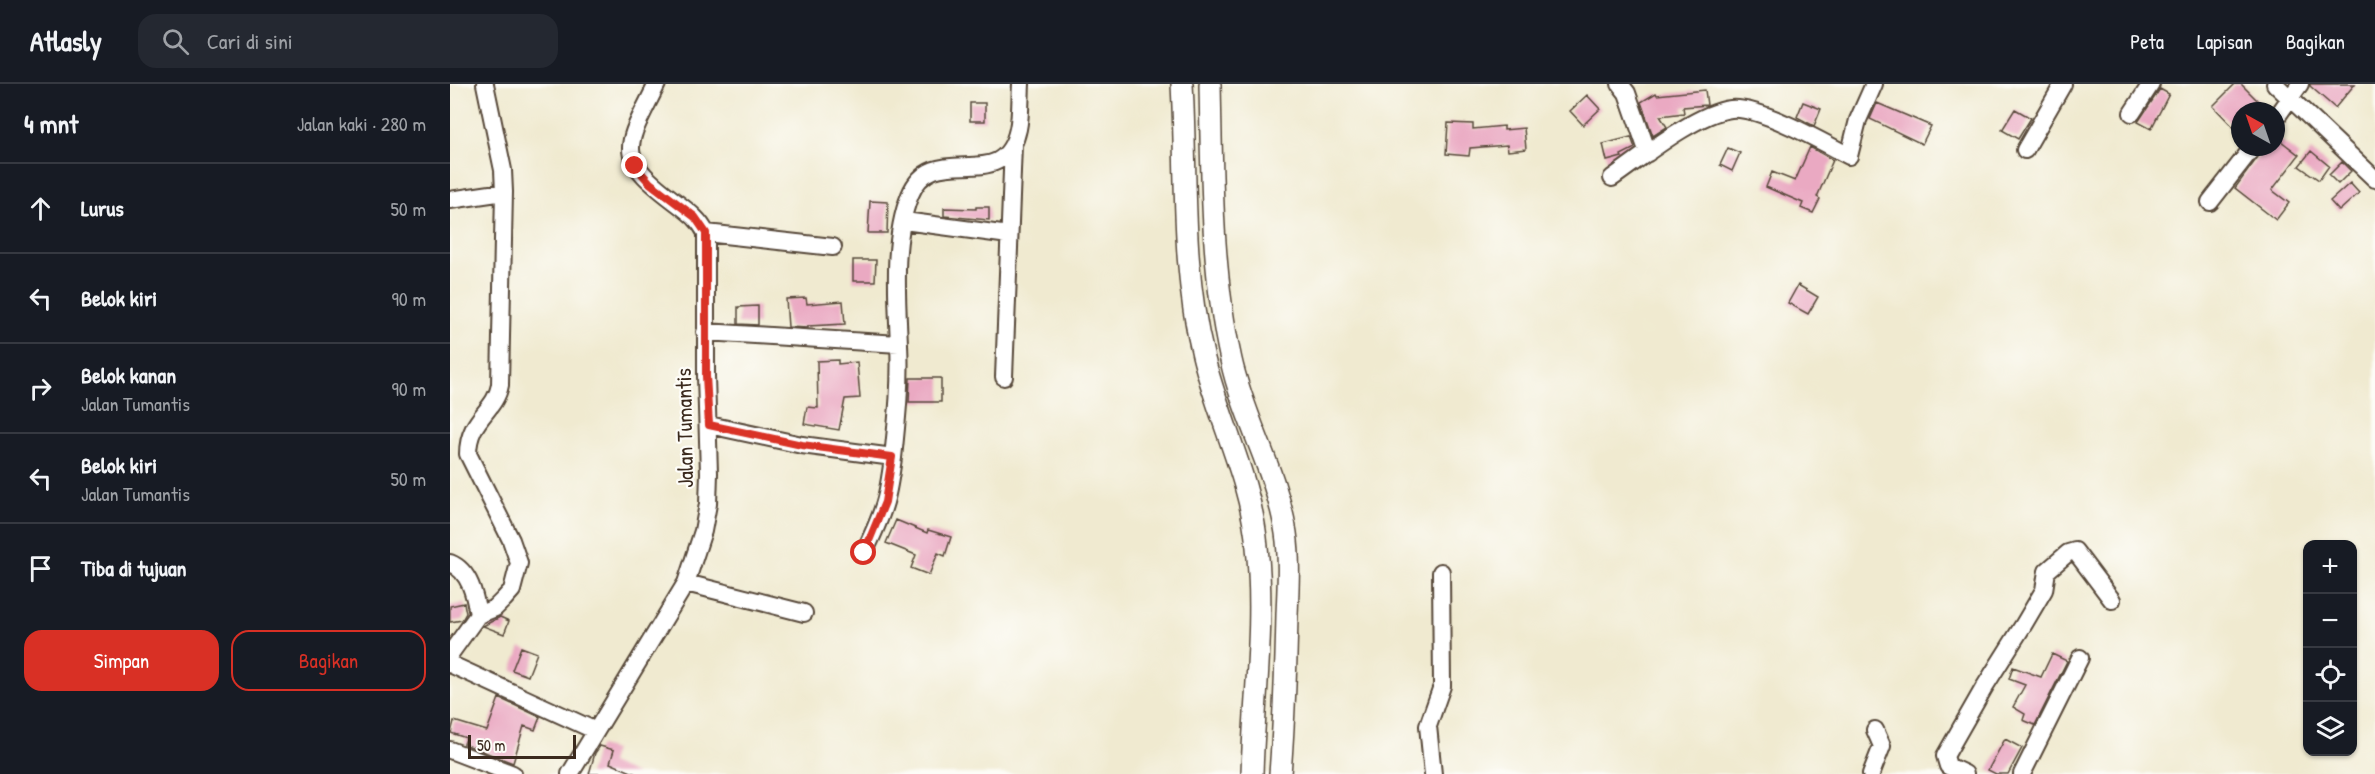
<!DOCTYPE html>
<html lang="id">
<meta charset="utf-8">
<style>
body{margin:0;font-family:"Patrick Hand",sans-serif;background:#242831;color:#f1f3f6}
.controls{position:absolute;right:18px;bottom:18px;display:grid;overflow:hidden;border-radius:12px;box-shadow:0 2px 4px #0004}
.controls button{width:54px;height:54px;display:grid;place-items:center;padding:0;border:0;border-bottom:2px solid #363941;background:#171b24;color:#f1f3f6;font:30px sans-serif}
.compass{position:absolute;left:1781px;top:18px;width:54px;height:54px;border-radius:50%;background:#171b24;box-shadow:0 2px 4px #0004;rotate:320deg}
.scale{position:absolute;left:18px;bottom:15px;width:108px;box-sizing:border-box;padding-left:6px;border:3px solid #3b2a1e;border-top:0;font-size:16px;line-height:21px;white-space:nowrap;color:#3b2a1e;-webkit-text-stroke:4px #fdfcf7;paint-order:stroke}
.stop{position:absolute;width:18px;height:18px;margin:-14px;border:4px solid #d93025;border-radius:50%;background:#fff}
.stop.end{background:#d93025;border-color:#fff;box-shadow:0 2px 6px #0008}
.list{margin:0;padding:0;list-style:none}
h2{display:flex;justify-content:space-between;align-items:center;height:78px;margin:0;padding:0 24px;font-size:26px}
h2 small{font-size:20px;font-weight:400;color:#9ea1a6}
.list li{display:grid;grid-template-columns:39px 1fr auto;gap:18px;align-items:center;box-sizing:border-box;height:90px;padding:0 24px;border-top:2px solid #363941}
.list b{display:block;font-size:22px;white-space:nowrap}
.list p{margin:0;font-size:20px;white-space:nowrap;color:#9ea1a6}
.list em{font-size:20px;font-style:normal;color:#9ea1a6}
.actions{display:flex;gap:12px;padding:18px 24px}
.actions a{flex:1;padding:14px 0;border:2px solid #d93025;border-radius:18px;text-align:center;font-size:21px;color:#d93025}
.actions .main{background:#d93025;color:#fff}
.icon{flex:none;width:33px;height:33px;fill:none;stroke:currentColor;stroke-width:2;stroke-linecap:round;stroke-linejoin:round}
.map{position:relative;flex:none;width:1925px;height:690px;overflow:hidden}
header{display:flex;align-items:center;gap:36px;box-sizing:border-box;height:84px;padding:0 30px;background:#171b24;border-bottom:2px solid #363941}
header strong{font-size:28px}
nav{display:flex;gap:33px;margin-inline-start:auto;font-size:21px}
.search{width:420px;height:54px;background:#242831;display:flex;align-items:center;gap:15px;box-sizing:border-box;padding:0 21px;border-radius:18px;color:#9ea1a6;font-size:22px}
main{display:flex}
aside{flex:1;background:#171b24}
.map>svg:first-child{display:block}
</style>
<header>
<strong>Atlasly</strong>
<div class="search"><svg class="icon" aria-label="search" viewBox="0 0 24 24"><circle cx="10" cy="10" r="6"/><path d="M15 15l6 6"/></svg>Cari di sini</div>
<nav><a>Peta</a><a>Lapisan</a><a>Bagikan</a></nav>
</header>
<main>
<aside>
<h2>4 mnt<small>Jalan kaki · 280 m</small></h2>
<ul class="list">
<li><svg class="icon" aria-label="ahead" viewBox="0 0 24 24"><path d="M12 20V5M6 11l6-6 6 6"/></svg><div><b>Lurus</b></div><em>50 m</em></li>
<li><svg class="icon" aria-label="left" viewBox="0 0 24 24"><path d="M17 20v-9H6M10 6l-5 5 5 5"/></svg><div><b>Belok kiri</b></div><em>90 m</em></li>
<li><svg class="icon" aria-label="right" viewBox="0 0 24 24"><path d="M7 20v-9h11M14 6l5 5-5 5"/></svg><div><b>Belok kanan</b><p>Jalan Tumantis</p></div><em>90 m</em></li>
<li><svg class="icon" aria-label="left" viewBox="0 0 24 24"><path d="M17 20v-9H6M10 6l-5 5 5 5"/></svg><div><b>Belok kiri</b><p>Jalan Tumantis</p></div><em>50 m</em></li>
<li><svg class="icon" aria-label="arrive" viewBox="0 0 24 24"><path d="M6 21V4h12l-3 4 3 4H6"/></svg><div><b>Tiba di tujuan</b></div></li>
</ul>
<div class="actions"><a class="main">Simpan</a><a>Bagikan</a></div>
</aside>
<div class="map">
<svg width="1925" height="690" viewBox="0 0 1925 690">
<rect width="100%" height="100%" fill="#fdfcf7"/>
<filter id="ink" filterUnits="userSpaceOnUse"><feTurbulence type="fractalNoise" baseFrequency=".0167" numOctaves="2"/><feDisplacementMap in="SourceGraphic" scale="12" xChannelSelector="R" yChannelSelector="G"/><feConvolveMatrix kernelMatrix="1 2 1 2 8 2 1 2 1" color-interpolation-filters="sRGB"/></filter>
<filter id="wash" filterUnits="userSpaceOnUse"><feTurbulence type="fractalNoise" baseFrequency=".008" numOctaves="4" result="noise"/><feDisplacementMap in="SourceGraphic" scale="24" xChannelSelector="R" yChannelSelector="G"/><feGaussianBlur stdDeviation="1.35" result="paint"/><feColorMatrix in="noise" values="0 0 0 0 0 0 0 0 0 0 0 0 0 0 0 0 0 1.4 0 .05"/><feComposite in="paint" operator="in"/></filter>
<g filter="url(#wash)">
<rect width="100%" height="100%" fill="#f0ead0"/>
<g id="blocks">
<!-- building -->
<path fill="#eaa9c2" d="M1785,0H1791L1818,27H1790V50L1763,22Z
M1860,0H1905L1885,24L1860,2Z
M1710,5L1719,10L1701,45L1688,38Z
M1255,6L1257,21L1233,23L1234,29L1210,32L1217,43L1203,52L1191,18L1206,9L1207,11Z
M1137,11L1150,25L1133,41L1120,27Z
M1353,18L1371,25L1364,42L1347,33Z
M520,19H535V37H520Z
M1427,19L1481,42L1472,60L1420,35Z
M1565,25L1581,34L1568,55L1552,46Z
M998,39L1023,40V45L1054,42V46L1074,44L1076,65L1058,67L1057,61L1020,64L1019,72L996,70Z
M1181,53L1185,64L1171,71L1172,73L1157,77L1153,60Z
M1826,53L1849,71L1822,106L1839,119L1826,136L1785,104L1811,69L1813,63H1826Z
M1360,63L1383,76L1367,113L1370,115L1363,129L1351,124L1353,119L1316,103L1322,88L1345,97Z
M1278,64L1290,69L1282,87L1270,81Z
M1861,67L1879,82L1869,96L1849,82Z
M1892,78L1901,87L1888,100L1879,91Z
M1900,99L1909,109L1889,127L1880,117Z
M420,117L438,118L437,149H418Z
M526,123H539V136L494,132V124L526,125Z
M403,176H426L425,197H403Z
M1348,201L1368,213L1358,230L1338,219Z
M356,214L357,220L393,217L395,240L358,242V244L338,243L336,215Z
M308,222V241L288,240V223Z
M388,276V280L407,278L410,314L395,315L389,346L354,340L357,323L368,324L367,277Z
M460,294H491V318H459Z
M446,436L477,449L478,446L501,453L495,472L488,469L479,491L461,484L466,471L436,459Z
M14,519L16,529L12,536L0,538V522Z
M50,533L59,537L54,550L33,542Z
M71,563L87,569L78,592L62,586Z
M1602,570L1617,577L1585,641L1573,636L1575,630L1563,623L1575,601L1559,595L1563,583L1591,593Z
M49,614L90,633L85,646L74,642L63,679L14,660L16,654L1,649L4,637L37,647Z
M1555,655L1572,664L1558,690H1546L1538,686Z
M150,662L164,666L160,679L186,690H139L145,669Z"/>
</g>
</g>
<g filter="url(#ink)">
<use href="#blocks" fill-opacity="0" stroke="#564739" stroke-width="1.5"/>
<g fill="none" stroke-linecap="round" stroke-linejoin="round">
<!-- minor casing -->
<g stroke="#564739" stroke-width="20">
<path id="minor" d="M1170,0L1177,9L1198,69
M1825,0L1925,95
M1682,29L1701,0
M1826,34L1850,0
M1575,66L1613,0
M1162,94C1191,74 1246,29 1281,25C1309,22 1373,58 1399,72L1408,36L1424,0
M0,116L54,108L53,86L35,0
M1760,118L1803,63
M454,137L559,151
M256,149L383,163
M255,248L449,260
M554,293L563,61
M259,341L352,361L443,373
M414,469C422,452 430,436 435,418C439,404 441,389 443,374C447,335 451,299 449,260C447,213 442,156 460,111C484,52 553,115 568,45C571,31 570,15 571,0
M0,479C20,487 25,512 28,531
M236,499L354,529
M0,570L28,531L45,524L54,515L62,506L69,479L61,456L18,370C18,334 45,328 50,301L54,108
M0,580L146,647
M0,666L63,690
M120,690L236,499L253,447L258,420L259,389L256,292V149C250,136 239,128 227,119C163,71 175,65 207,0
M983,690L978,642L992,602L991,488
M1421,690L1432,662L1425,646
M1515,690L1498,682L1495,672L1535,602L1574,540L1594,506L1597,487L1618,469L1625,467L1662,516
M1572,690L1630,574"/>
</g>
<!-- tertiary casing -->
<g stroke="#564739" stroke-width="24">
<path id="tertiary" d="M732,0C737,90 731,183 753,271C769,337 801,395 807,463C815,539 804,615 802,690
M760,0C762,92 761,186 781,276C794,335 827,389 836,449C840,476 838,504 837,531C836,584 834,637 830,690"/>
</g>
<!-- minor -->
<use href="#minor" stroke="#fff" stroke-width="16"/>
<!-- tertiary -->
<use href="#tertiary" stroke="#fff" stroke-width="21"/>
</g>
</g>
<g fill="none" stroke-linecap="round" stroke-linejoin="round" filter="url(#ink)">
<!-- route -->
<path stroke="#d93025" stroke-width="8" d="M185,82L200,99L245,133L256,149V292L259,341L352,361L442,373L435,418L414,469"/>
</g>
<g text-anchor="middle" stroke-width="4.5" stroke-linejoin="round" paint-order="stroke">
<!-- street labels -->
<g font-size="22" fill="#3b2a1e" stroke="#fdfcf7">
<text transform="translate(234 344) rotate(-91)" y="8">Jalan Tumantis</text>
</g>
</g>
</svg>
<div class="controls">
<button>+</button>
<button>−</button>
<button><svg class="icon" aria-label="locate" viewBox="0 0 24 24"><circle cx="12" cy="12" r="6"/><path d="M12 2v4M12 18v4M2 12h4M18 12h4"/></svg></button>
<button><svg class="icon" aria-label="layers" viewBox="0 0 24 24"><path d="M12 4l9 5-9 5-9-5zM3 14l9 5 9-5"/></svg></button>
</div>
<svg class="compass" viewBox="-18 -18 36 36"><path d="M0-13l5 13h-10z" fill="#e53935"/><path d="M0 13l5-13h-10z" fill="#9ea1a6"/></svg>
<div class="scale">50 m</div>
<div class="stop" style="left:414px;top:469px"></div>
<div class="stop end" style="left:185px;top:82px"></div>
</div>
</main>
